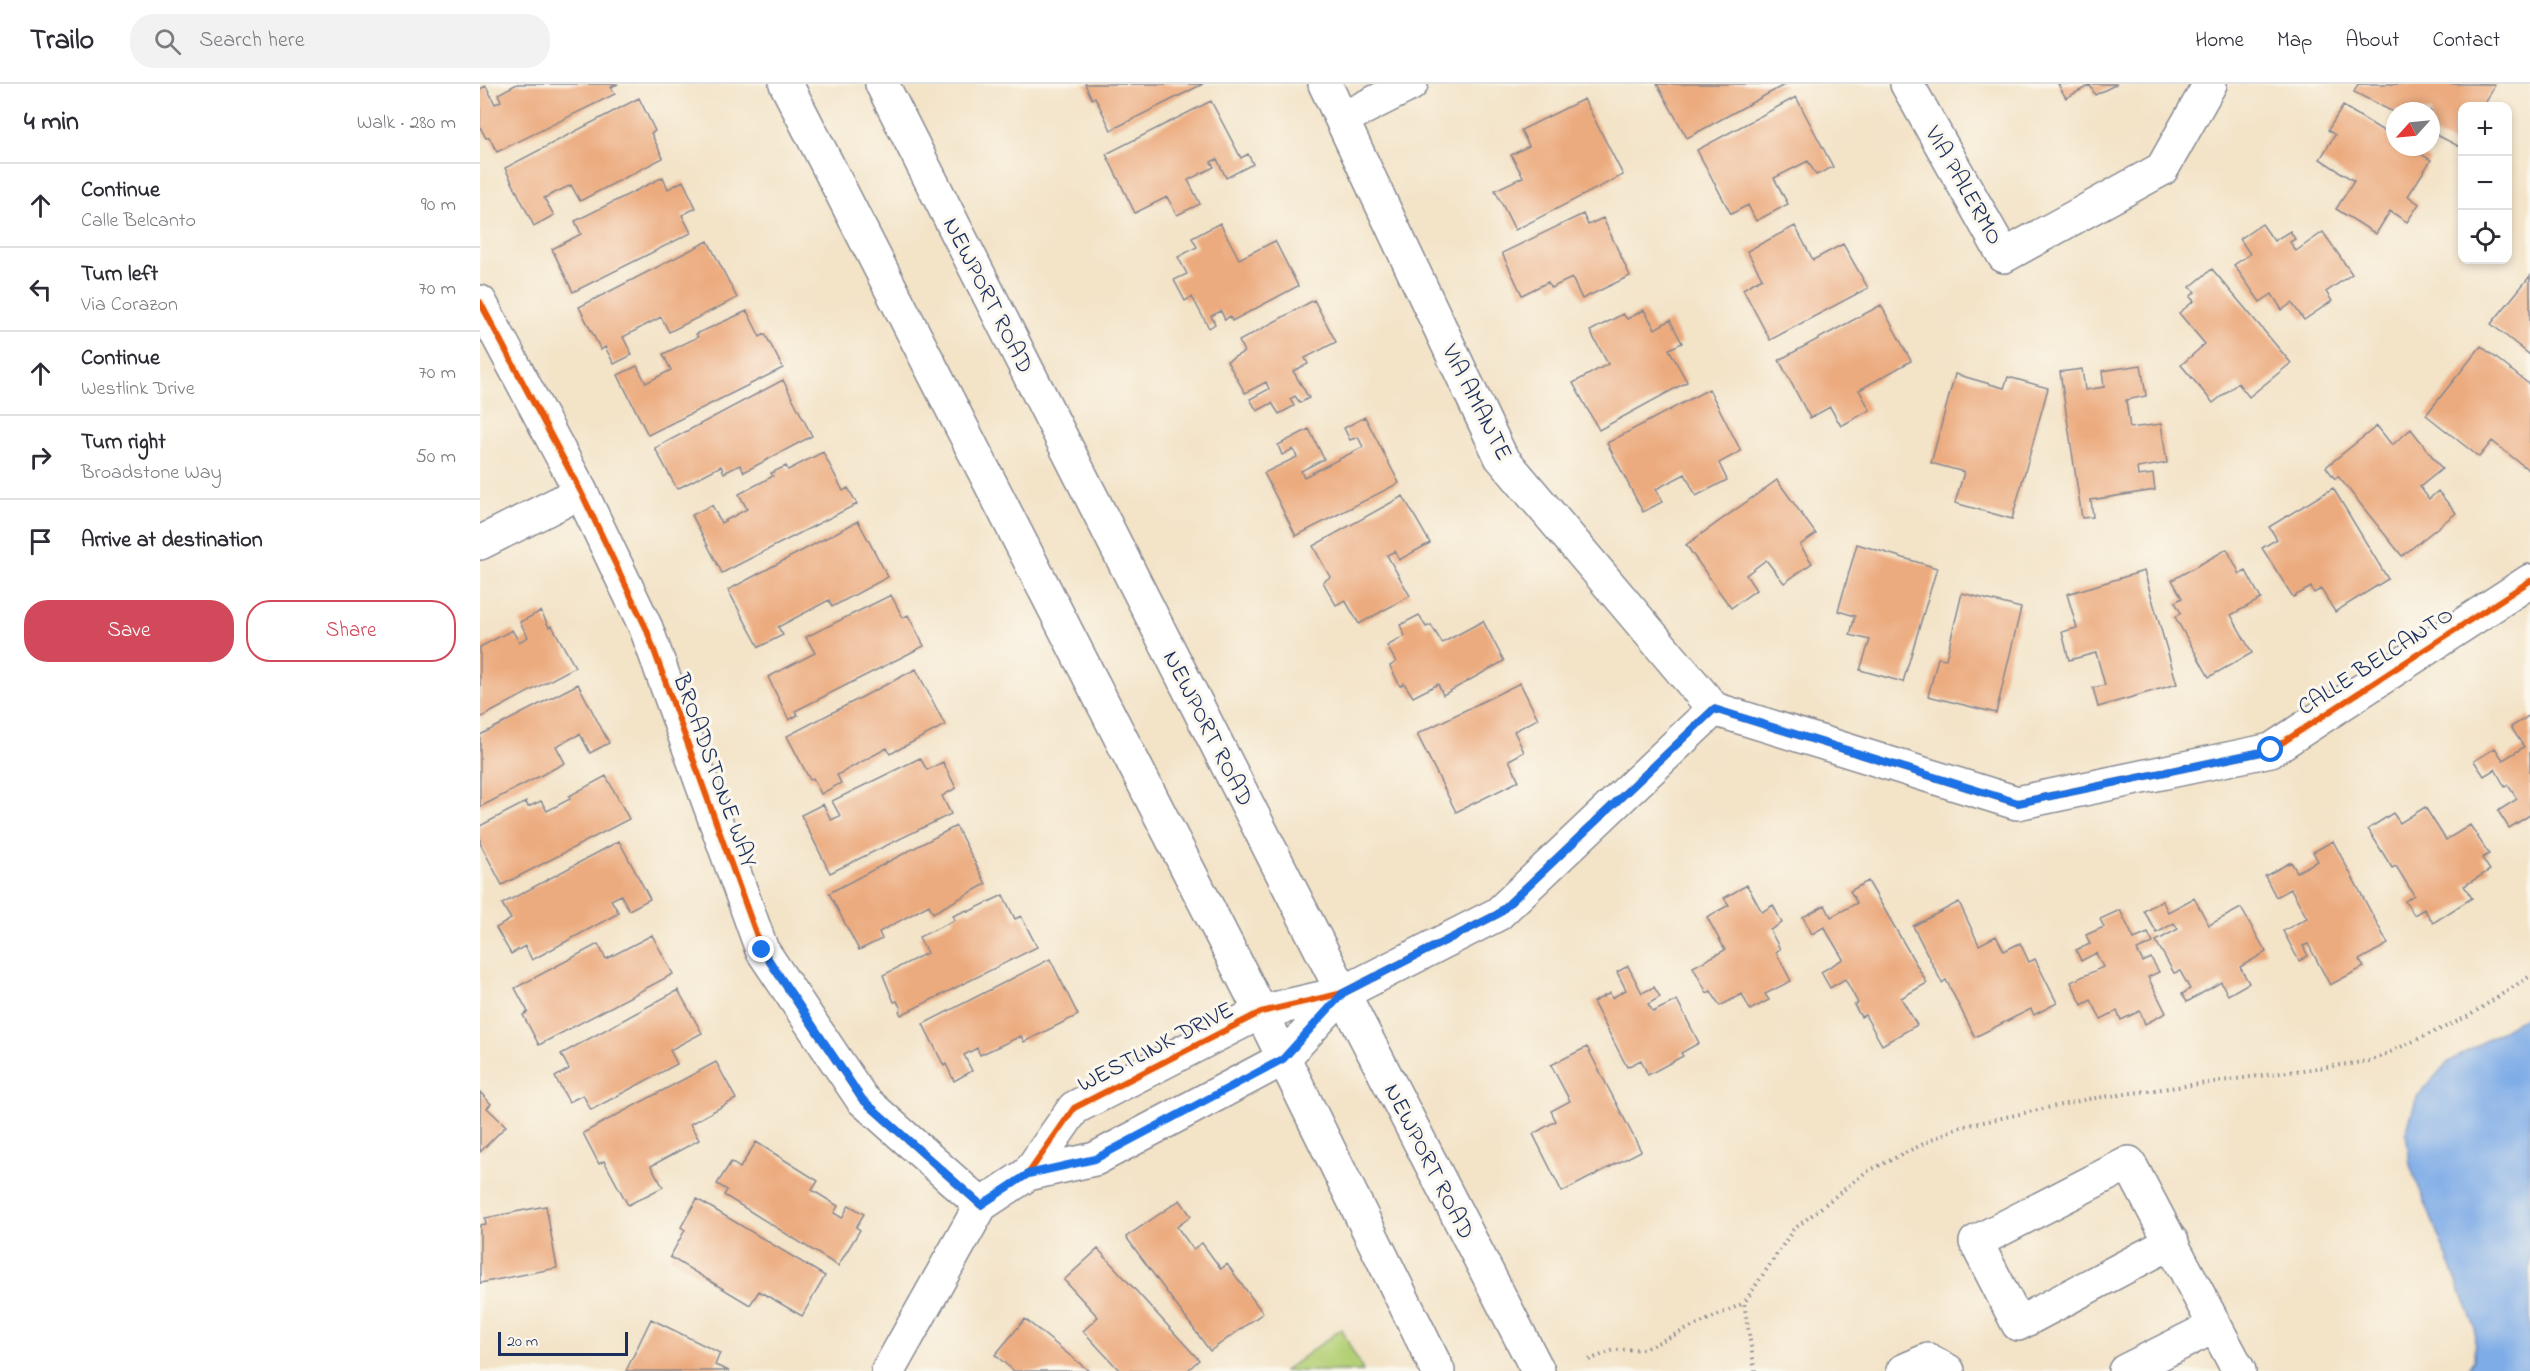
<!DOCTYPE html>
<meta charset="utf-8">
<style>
body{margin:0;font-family:"Indie Flower",sans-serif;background:#f2f2f3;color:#2b2b33}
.controls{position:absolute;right:18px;top:18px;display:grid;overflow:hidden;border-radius:12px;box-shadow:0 3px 9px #0003}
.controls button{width:54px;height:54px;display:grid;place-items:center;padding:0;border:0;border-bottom:2px solid #e1e1e2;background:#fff;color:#2b2b33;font:30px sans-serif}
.compass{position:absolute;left:1906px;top:18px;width:54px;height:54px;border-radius:50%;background:#fff;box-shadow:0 3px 9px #0003;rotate:243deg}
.scale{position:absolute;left:18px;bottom:15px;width:130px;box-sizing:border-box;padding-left:6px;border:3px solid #1b2f5e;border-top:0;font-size:16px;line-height:21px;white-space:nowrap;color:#1b2f5e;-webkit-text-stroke:4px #fbf7ec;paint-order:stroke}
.stop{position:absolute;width:18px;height:18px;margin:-14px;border:4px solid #1a73e8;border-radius:50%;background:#fff}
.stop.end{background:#1a73e8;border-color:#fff;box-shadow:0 2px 6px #0008}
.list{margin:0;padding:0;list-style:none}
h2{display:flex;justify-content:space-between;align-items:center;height:78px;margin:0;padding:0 24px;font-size:26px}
h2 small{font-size:20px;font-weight:400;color:#7c7c81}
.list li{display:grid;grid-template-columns:39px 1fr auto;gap:18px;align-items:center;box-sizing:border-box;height:84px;padding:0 24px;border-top:2px solid #e1e1e2}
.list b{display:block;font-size:22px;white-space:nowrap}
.list p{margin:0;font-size:20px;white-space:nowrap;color:#7c7c81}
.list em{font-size:20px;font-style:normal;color:#7c7c81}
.actions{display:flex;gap:12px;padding:18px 24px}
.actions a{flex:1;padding:14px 0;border:2px solid #d1495b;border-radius:24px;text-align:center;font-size:21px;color:#d1495b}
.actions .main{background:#d1495b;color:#fff}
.icon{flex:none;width:33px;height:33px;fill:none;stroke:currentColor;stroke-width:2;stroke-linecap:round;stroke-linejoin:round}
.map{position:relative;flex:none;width:2050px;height:1287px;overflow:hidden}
header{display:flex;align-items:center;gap:36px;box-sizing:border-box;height:84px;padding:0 30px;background:#fff;border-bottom:2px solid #e1e1e2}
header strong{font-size:28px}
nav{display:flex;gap:33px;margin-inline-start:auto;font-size:21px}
.search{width:420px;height:54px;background:#f2f2f3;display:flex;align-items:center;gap:15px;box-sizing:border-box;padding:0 21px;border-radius:24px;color:#7c7c81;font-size:22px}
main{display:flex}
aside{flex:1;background:#fff}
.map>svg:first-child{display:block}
</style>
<header>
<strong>Trailo</strong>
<div class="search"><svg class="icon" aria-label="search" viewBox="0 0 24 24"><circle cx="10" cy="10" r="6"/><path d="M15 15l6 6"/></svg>Search here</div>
<nav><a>Home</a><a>Map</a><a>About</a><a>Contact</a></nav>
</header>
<main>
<aside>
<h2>4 min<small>Walk · 280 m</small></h2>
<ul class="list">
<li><svg class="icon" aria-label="ahead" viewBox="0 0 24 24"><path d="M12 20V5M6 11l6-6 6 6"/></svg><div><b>Continue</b><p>Calle Belcanto</p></div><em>90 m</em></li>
<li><svg class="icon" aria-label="left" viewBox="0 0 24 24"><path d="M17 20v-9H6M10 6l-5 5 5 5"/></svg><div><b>Turn left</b><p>Via Corazon</p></div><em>70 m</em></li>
<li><svg class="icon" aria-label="ahead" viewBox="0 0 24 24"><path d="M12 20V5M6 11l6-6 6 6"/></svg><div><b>Continue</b><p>Westlink Drive</p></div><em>70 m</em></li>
<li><svg class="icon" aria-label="right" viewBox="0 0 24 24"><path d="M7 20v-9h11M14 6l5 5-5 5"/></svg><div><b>Turn right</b><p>Broadstone Way</p></div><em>50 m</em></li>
<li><svg class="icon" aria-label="arrive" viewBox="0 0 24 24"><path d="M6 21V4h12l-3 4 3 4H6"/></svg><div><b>Arrive at destination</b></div></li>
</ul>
<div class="actions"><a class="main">Save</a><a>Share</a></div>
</aside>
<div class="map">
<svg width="2050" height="1287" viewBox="0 0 2050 1287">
<rect width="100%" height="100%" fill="#fbf7ec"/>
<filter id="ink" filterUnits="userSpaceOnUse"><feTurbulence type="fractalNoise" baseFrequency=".0167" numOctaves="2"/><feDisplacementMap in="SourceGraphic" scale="12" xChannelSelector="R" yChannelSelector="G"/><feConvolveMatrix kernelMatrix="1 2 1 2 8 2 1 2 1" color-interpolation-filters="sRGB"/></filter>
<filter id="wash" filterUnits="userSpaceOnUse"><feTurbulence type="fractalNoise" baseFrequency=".008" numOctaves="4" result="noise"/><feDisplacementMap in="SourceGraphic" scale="24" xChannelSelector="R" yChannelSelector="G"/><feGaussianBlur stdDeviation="1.35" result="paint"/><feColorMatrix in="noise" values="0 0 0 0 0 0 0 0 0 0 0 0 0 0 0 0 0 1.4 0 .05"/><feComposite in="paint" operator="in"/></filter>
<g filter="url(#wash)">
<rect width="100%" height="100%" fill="#f3e3c7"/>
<!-- green -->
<path fill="#b4d076" stroke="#68806a" stroke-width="1.5" d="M861,1245L883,1287H804Z"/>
<!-- water -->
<path fill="#7eace7" stroke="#4c6ea2" stroke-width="1.5" d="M2050,930V1287H1986L1994,1276L1995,1243L1930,1081L1926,1048L1937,1013L1967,979Z"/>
<g id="blocks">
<!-- building -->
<path fill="#ecab7f" d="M37,0H138L131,3L135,10L17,68L9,53L6,54L0,43V5L6,2L15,20L21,17L18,10Z
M605,0H723L631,46L615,13L612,15Z
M1177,0H1306L1207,54Z
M1578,0H1637L1615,11L1610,1L1586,14Z
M1878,0H2014L2015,1L2004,22H1982V64L1951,48V27H1915V29L1874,8Z
M1316,13L1353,83L1336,91L1328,77L1294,94L1308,120L1276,137L1268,121L1251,130L1217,66Z
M159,14L175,47L171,49L183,74L100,117L91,101L64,114L74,131L54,142L25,84Z
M1104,15L1143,91L1035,146L1015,106L1043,93L1031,71L1049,62L1041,46Z
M731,17L761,74L768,70L773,80L746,94L737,75L731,78L734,83L708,96L720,120L697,131L687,113L655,129L626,70Z
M1863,22L1915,54V63H1929L1951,76L1928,112L1939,120L1927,138L1910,127L1896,150L1856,125L1874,97L1840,75L1855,51L1848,46Z
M183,93L188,105L203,97L216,124L202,131L211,149L93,208L72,165L101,150L95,137Z
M1103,130L1108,141L1123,134L1150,192L1102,215L1092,194L1071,204L1068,198L1042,211L1022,169Z
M740,139L759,175L795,157L818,202L752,237L750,232L745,236L741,227L731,232L735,240L729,244L712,213L705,217L694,196L707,190L698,173L717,163L712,154Z
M1782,140L1794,157L1810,147L1815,155L1810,158L1816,167L1843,148L1872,190L1846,208L1852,217L1824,236L1812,219L1802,226L1792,210L1780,218L1754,181L1770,170L1760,155Z
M1315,142L1333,176L1363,160L1388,204L1290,256L1263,205L1282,194L1267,167Z
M228,157L257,214L189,248L181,233L143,253L152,271L134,280L125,263L121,266L99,223Z
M1732,185L1811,279L1769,313L1758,299L1733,319L1701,281L1725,260L1699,229L1714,217L1710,213L1715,208L1710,203Z
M2050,192V271L2011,240Z
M834,216L856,258L825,274L828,280L813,287L829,314L820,319L815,312L810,315L814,322L799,330L792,319L777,327L770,315L789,305L786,298L765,309L747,277L764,268L759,257Z
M1401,221L1431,277L1379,306L1390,326L1361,342L1350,323L1330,334L1299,276Z
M1164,226L1175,245L1190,236L1202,259L1189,265L1207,298L1119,346L1093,299L1128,280L1110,247L1143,230L1147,235Z
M267,227L280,253L285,250L303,284L168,351L138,291L157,282L166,299L191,286L183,270L218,253L216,250Z
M2001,262L2050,301V387L2012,357L1999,373L1946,331Z
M1661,281L1666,312L1646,316L1650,344L1681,340L1687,379L1657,384L1658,392L1673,390L1675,406L1611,416L1613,433L1602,434L1580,288L1602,285L1605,306L1624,303L1622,287Z
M1475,290L1524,304L1528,293L1568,304L1532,435L1475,419L1484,388L1451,379Z
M303,296L332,352L264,388L260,381L244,389L241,382L197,405L175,364Z
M1229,305L1261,367L1239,379L1247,396L1216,412L1205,390L1176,405L1182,418L1163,428L1127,359Z
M885,333L919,399L816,452L784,389L817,373L813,365L802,371L798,361L829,345L844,375L821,387L824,393L883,363L878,353L870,356L864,344Z
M1897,342L1912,361L1931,345L1962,385L1940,403L1949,415L1958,407L1976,429L1922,472L1858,392L1855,395L1846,383Z
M343,368L363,407L368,404L377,420L242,489L212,431L232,421L241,439L267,425L259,410L293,392L291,389L306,382L308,386Z
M1297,396L1336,450L1320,461L1332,479L1304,499L1286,476L1266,491L1276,506L1251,524L1206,461Z
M1853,404L1908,495L1855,528L1841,505L1834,509L1831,503L1813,513L1782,464L1797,455L1789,443Z
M923,412L950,459L919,476L915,467L907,471L930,512L879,540L865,516L856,521L843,498L850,493L833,462Z
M378,437L408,493L352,523L349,516L298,543L303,551L279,563L248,506Z
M1377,460L1457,484L1423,598L1380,586L1390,556L1370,551L1375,532L1358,527Z
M1747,465L1760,490L1766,487L1781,515L1751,531L1772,569L1729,593L1695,533L1701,529L1695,518L1702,514L1692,496Z
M1664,487L1697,600L1618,623L1613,604L1625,601L1616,569L1589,576L1582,548L1597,544L1587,510Z
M1482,509L1541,524L1516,629L1448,612L1458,574L1466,575Z
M411,511L423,534L428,531L444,562L315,627L318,631L309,636L288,593L335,569L326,553Z
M61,527L69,543L72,542L95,583L0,634V563L32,546L39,558L48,553L40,538Z
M939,531L946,543L951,541L962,559L1003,537L1024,577L963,611L958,600L933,613L924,599L920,602L910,582L916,578L907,562L925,552L920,541Z
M436,585L465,641L410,670L407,664L357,691L361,699L341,710L333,694L330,696L307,652Z
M1040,599L1058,635L1034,647L1044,668L1029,676L1039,697L976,728L937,650Z
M98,600L129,659L110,669L100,650L76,662L85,679L0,723V651Z
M2050,631V731L2029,744L2018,727L2037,715L2028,701L2025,703L2015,685L2004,692L1994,677L2015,664L2023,676L2044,663L2031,643Z
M440,674L447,686L463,678L476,704L462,712L471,730L350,789L321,731L343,720L351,736L360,732L352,717Z
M126,692L149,735L22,801L0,759V742L46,718L48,723L61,717L67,727L90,715L89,712Z
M1945,723L1966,756L1990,741L2009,770L2002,774L2010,786L1984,802L1992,814L1953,839L1944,825L1934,831L1925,817L1934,811L1916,782L1912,784L1888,745L1913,729L1920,739Z
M476,742L506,800L453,829L449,821L399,848L402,855L379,866L349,809Z
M139,757L170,815L149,826L141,811L131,816L139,829L52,876L45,862L31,870L16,844L31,835L22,820Z
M1853,757L1908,860L1879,876L1884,883L1850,901L1828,860L1823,862L1828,872L1819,877L1803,847L1827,834L1811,805L1796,813L1785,792L1811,778L1817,788L1838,777L1833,768Z
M1388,797L1447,899L1421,914L1437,941L1402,961L1385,931L1381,933L1374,921L1378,919L1365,895L1350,904L1341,888L1363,875L1344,843L1332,850L1323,833L1345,821L1351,833L1377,819L1370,807Z
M1267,801L1282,828L1293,821L1302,839L1290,846L1300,865L1296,868L1311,897L1285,910L1289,916L1270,926L1262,910L1240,922L1231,907L1227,909L1213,883L1245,866L1227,833L1249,821L1244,814Z
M523,811L535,835L541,832L557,863L421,931L419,927L421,925L417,917L414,918L403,891L447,869L439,853L475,836L473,832L487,826L488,828Z
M1714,814L1729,841L1761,824L1786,868L1760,883L1769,899L1748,911L1741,898L1707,918L1702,910L1710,905L1700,887L1694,889L1676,857L1698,845L1694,839L1677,849L1664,827L1682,816L1688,828Z
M1479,818L1499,861L1516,852L1524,867L1540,859L1549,878L1555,875L1577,919L1554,931L1551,925L1495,953L1466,896L1462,899L1433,842Z
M1640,826L1654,855L1668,849L1673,859L1657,866L1663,878L1671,874L1679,888L1668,893L1686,929L1665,940L1660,927L1641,936L1637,927L1621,935L1611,916L1602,921L1591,898L1623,883L1616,869L1601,877L1596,866L1610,860L1606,851L1624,843L1620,835Z
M172,851L193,890L59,961L43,931L48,928L35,904L118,860L126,875Z
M570,875L598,931L544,958L541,952L500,971L497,964L484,971L492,987L474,997L466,980L464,982L443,940Z
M1148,882L1162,909L1174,903L1180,913L1168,920L1173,928L1197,916L1219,959L1201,969L1203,972L1168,991L1161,976L1147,983L1113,918L1130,909L1132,914L1146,906L1137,888Z
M198,906L222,949L190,966L197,980L111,1026L103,1011L89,1018L75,993L89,985L81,970Z
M1107,963L1161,1067L1082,1108L1053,1050L1076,1037L1071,1027L1090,1017L1071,981Z
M236,978L256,1015L210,1040L219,1056L171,1082L183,1103L148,1121L124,1077L119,1080L103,1049Z
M0,1008L11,1020L7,1024L26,1042L0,1068Z
M276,1058L338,1097L332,1106L358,1122L354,1129L362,1134L369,1121L384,1130L376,1143L380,1146L358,1182L244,1111L247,1106L237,1100L251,1078L260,1084Z
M217,1115L345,1192L322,1232L279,1207L270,1221L190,1173L205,1146L201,1143Z
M700,1116L711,1132L697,1143L713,1165L722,1159L741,1185L747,1180L783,1229L730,1267L646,1153Z
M66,1122L77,1184L0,1199V1141L6,1140L5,1134Z
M618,1165L719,1276L707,1287H640L603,1247L618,1233L584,1196Z
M171,1235L240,1269L235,1281L249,1287H146Z
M545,1235L609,1287H534L515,1271Z"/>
</g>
</g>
<g filter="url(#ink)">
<use href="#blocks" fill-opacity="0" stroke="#878992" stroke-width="1.5"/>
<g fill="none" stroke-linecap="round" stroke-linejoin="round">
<!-- minor casing -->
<g stroke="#878992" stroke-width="36">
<path id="minor" d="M845,0L1021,373L1234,625
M1427,0L1524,172L1682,85L1730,0
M862,35L931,0
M0,218L101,408L166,544L282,866L382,1015L501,1121
M0,459L101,408
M1234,625L1537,719L1791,666L2050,497
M548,1090L594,1024L781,928L863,909L1018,830L1234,625
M1692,1158L1538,1240L1496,1158L1649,1079L1735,1242
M408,1287L501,1121L548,1090L615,1075L803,975L863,909
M1423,1287L1448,1276L1468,1287
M1645,1287L1735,1242L1759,1287"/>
</g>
<!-- major casing -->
<g stroke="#878992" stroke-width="36">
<path id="major" d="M306,0L781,928L958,1287
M402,0L863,909L1058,1287"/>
</g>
<!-- path -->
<path stroke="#878992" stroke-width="4" stroke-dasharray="1.5 4.5" stroke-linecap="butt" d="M1109,1276L1134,1266L1164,1265L1264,1219
M1275,1287L1264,1219L1313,1146L1386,1088L1476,1044L1608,1015L1890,977L1987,933L2050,892"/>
<!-- minor -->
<use href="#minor" stroke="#fff" stroke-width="33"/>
<!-- major -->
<use href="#major" stroke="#fff" stroke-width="33"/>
<!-- cycleway casing -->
<g stroke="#fbf7ec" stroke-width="10">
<path id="cycleway" d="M0,218L101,408L166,544L282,866L382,1015L501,1121
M548,1090L594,1024L781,928L863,909L1018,830L1234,625L1537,719L1791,666L2050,497"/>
</g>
<!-- cycleway -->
<use href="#cycleway" stroke="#e8590c" stroke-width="6"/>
</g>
</g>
<g fill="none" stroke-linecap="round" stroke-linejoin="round" filter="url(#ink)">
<!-- route -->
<path stroke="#1a73e8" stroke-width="8" d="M282,866L382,1015L501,1121L548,1090L615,1075L803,975L863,909L1018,830L1234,625L1538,719L1791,666"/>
</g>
<g text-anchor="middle" stroke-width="6" stroke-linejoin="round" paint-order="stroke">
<!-- street labels -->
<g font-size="24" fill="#1b2f5e" stroke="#fbf7ec">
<text transform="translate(1485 101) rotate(60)" y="8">VIA PALERMO</text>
<text transform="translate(509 211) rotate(63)" y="8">NEWPORT ROAD</text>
<text transform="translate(998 318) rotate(63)" y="8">VIA AMANTE</text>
<text transform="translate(1895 576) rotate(-33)" y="8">CALLE BELCANTO</text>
<text transform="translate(729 644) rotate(63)" y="8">NEWPORT ROAD</text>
<text transform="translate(236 686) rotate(70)" y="8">BROADSTONE WAY</text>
<text transform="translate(675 962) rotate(-27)" y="8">WESTLINK DRIVE</text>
<text transform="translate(950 1077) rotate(63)" y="8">NEWPORT ROAD</text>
</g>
</g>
</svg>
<div class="controls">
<button>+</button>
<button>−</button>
<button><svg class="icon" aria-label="locate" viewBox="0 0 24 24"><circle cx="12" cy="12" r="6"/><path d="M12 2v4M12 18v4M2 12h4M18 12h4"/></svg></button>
</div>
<svg class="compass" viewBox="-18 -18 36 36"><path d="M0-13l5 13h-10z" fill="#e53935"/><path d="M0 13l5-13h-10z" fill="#7c7c81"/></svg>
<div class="scale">20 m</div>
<div class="stop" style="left:1791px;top:666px"></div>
<div class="stop end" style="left:282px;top:866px"></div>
</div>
</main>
